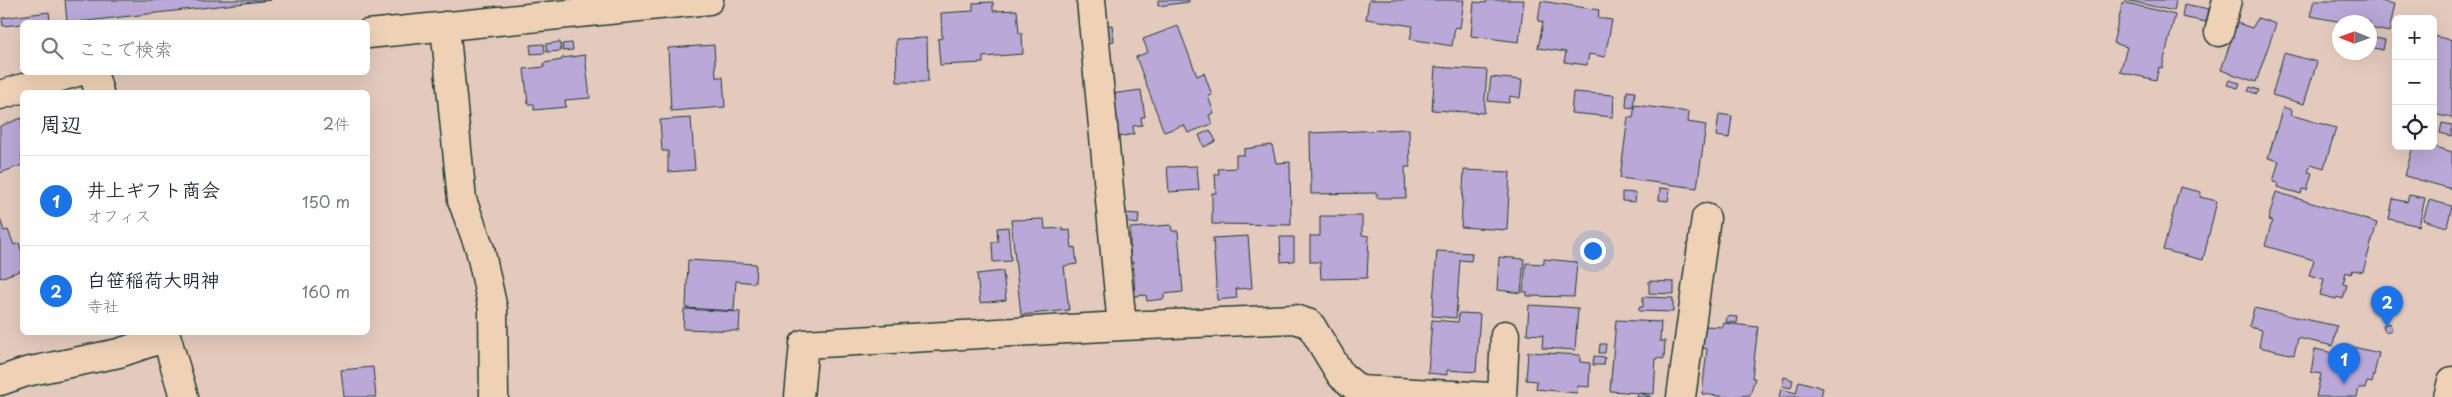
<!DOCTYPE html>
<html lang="ja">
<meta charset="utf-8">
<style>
body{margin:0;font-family:"Playpen Sans","Klee One",sans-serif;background:#f2f2f3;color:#1f2937}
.controls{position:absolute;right:15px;top:15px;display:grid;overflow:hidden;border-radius:8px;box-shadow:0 5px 20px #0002}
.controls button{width:45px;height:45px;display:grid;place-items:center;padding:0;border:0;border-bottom:1px solid #e0e1e3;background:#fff;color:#1f2937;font:25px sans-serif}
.compass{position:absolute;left:2332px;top:15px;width:45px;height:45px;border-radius:50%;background:#fff;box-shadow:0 5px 20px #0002;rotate:271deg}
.you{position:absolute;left:1592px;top:250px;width:18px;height:18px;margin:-12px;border:4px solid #fff;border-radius:50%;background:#1a73e8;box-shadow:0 0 0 8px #1a73e833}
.badge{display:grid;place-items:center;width:32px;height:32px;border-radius:50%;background:#1a73e8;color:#fff;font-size:16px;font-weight:700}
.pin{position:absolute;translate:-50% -41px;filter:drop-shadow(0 1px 2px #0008)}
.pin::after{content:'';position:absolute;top:26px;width:18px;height:15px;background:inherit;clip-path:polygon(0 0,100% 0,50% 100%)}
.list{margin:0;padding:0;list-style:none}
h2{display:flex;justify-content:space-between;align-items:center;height:65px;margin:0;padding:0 20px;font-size:21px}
h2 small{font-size:16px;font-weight:400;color:#747a83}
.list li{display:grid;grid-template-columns:32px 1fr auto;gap:15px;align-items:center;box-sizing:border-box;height:90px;padding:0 20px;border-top:1px solid #e0e1e3}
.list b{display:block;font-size:19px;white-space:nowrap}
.list p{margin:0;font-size:16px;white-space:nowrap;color:#747a83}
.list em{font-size:16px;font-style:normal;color:#747a83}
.icon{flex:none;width:28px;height:28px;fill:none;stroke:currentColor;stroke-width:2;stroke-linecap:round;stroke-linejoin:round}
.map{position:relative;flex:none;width:2452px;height:397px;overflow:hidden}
.search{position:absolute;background:#fff;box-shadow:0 5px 20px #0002;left:20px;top:20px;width:350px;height:55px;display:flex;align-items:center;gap:12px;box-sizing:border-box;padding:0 18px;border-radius:8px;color:#747a83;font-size:19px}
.panel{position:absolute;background:#fff;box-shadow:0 5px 20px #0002;left:20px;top:90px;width:350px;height:245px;border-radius:8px}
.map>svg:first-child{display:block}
</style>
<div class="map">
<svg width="2452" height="397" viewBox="0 0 2452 397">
<rect width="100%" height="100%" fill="#e4cabd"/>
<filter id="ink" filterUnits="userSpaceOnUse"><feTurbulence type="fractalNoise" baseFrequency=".02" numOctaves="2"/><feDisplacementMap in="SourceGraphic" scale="10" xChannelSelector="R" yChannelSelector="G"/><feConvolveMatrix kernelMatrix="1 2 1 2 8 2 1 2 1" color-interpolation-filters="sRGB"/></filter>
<g filter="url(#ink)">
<!-- building -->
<path fill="#baa8d8" stroke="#1f3d34" d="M65,0H271L78,22H67Z
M1158,0H1189V2L1158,6Z
M1369,0H1464L1460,28L1455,27L1452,46L1410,39L1413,26L1366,19Z
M1487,0H1524L1519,42L1471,36L1474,2L1486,3Z
M2125,0H2172L2176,1L2174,11Z
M2314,0H2375L2395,4L2389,32L2370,28V22H2342L2310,16Z
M1541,1L1599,10L1598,18L1612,20L1605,57L1589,54L1587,65L1564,62L1566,52L1538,48L1543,22L1538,21Z
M993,2V11L1017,10L1019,33H1022L1023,54L983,57V63L940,65L938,39L942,38L941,13L973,11V3Z
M2123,2L2175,15L2162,68L2159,67L2156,80L2120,72L2127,47L2113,43Z
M2184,4L2209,9L2206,22L2182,17Z
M49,12L50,21L3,26L2,18Z
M2258,18L2276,24L2256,82L2221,70L2237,23L2252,28Z
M1112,25L1114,41L1106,42L1105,26Z
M1178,26L1197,76L1204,73L1212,95L1208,96L1214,113L1209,115L1212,124L1188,133L1184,125L1164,132L1136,57L1148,52L1143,39Z
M2433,36L2452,40V118L2433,114Z
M2370,37L2385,40L2383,50L2370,47Z
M927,38L928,82H897L896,39Z
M560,42L561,51L547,52L546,44Z
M572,43L573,50L563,51L562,44Z
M544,44L545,53L531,54L530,45Z
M714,45L716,77H723L725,107L671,111L668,48Z
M2284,53L2317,62L2304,104L2272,95Z
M585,55L590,98L565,100L566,107L534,110V104H528L524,69L544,67V63L562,60V58Z
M1435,67L1487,70L1484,113L1432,110Z
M1491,77L1522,80L1520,98L1510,96L1509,103L1488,101Z
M2229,80L2240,83L2238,88L2227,85Z
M2250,87L2259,90L2257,94L2248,91Z
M1141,90L1145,117H1141L1142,125L1133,126L1134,134L1118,137L1111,94Z
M1627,91L1635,92L1633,108L1626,107Z
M1573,92L1614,95L1613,117L1571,113Z
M1635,105L1689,112L1688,122L1706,125L1697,188L1620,178L1628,117L1633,118Z
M2283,107L2292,110L2291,115L2336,128L2324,168L2311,164L2308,172L2312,173L2307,190L2302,189L2301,194L2277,187L2278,183L2273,182L2279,161L2268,158Z
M1719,114L1732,116L1729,138L1716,136Z
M22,118V165L0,173V126Z
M691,118L695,170L668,172V151H662L660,120Z
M2442,123L2452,125V136L2440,133Z
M1409,129L1410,167H1405L1406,198H1377V193L1311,194L1310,133Z
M1210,130L1216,141L1204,147L1199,135Z
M1272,145L1276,163L1290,162L1291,225L1212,224V193H1216L1215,174H1219L1218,169L1236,168V155H1244V149Z
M2413,146H2433L2452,152V189L2405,176Z
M1197,166L1199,190L1169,192L1167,167Z
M1464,170L1510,172L1507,230L1461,227Z
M2180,187L2201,192L2200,197L2217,201L2203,260L2163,250Z
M1660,188L1670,189L1668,201L1659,200Z
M1622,192L1636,193L1635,202L1622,201Z
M2276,192L2377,223L2363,272L2353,270L2351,274L2346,272L2343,284L2347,285L2343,299L2337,297L2336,299L2320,295L2324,279L2309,275L2314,260L2265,246L2272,221L2268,220Z
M2409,195L2425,198L2419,226L2389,219L2393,199L2407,202Z
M2429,200L2452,206L2447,227L2423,220Z
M1125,213L1139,214L1138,224L1124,222Z
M1320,216H1362V235L1369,236L1367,278L1321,279L1320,262H1310V236H1320Z
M0,218L4,231L8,230L14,245L19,243L22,253V270L0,278Z
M1044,219L1045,229L1063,228V231L1070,230L1072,248L1075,247L1077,264L1064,266L1069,310L1021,315L1011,220Z
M1171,225L1172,231H1178L1183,292L1164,294V299L1147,301L1146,295L1135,296L1133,262L1130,263V228Z
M1008,227L1011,261L993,262L992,242H998L997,228Z
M1248,236L1252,288L1236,289L1237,298L1217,300L1213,238Z
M1280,237H1294V261L1281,262Z
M1437,251L1472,253L1471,261L1460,260L1456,318L1432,316Z
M1499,257L1524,259L1521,293L1497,290Z
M1544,259L1577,262L1574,297L1527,296V292H1523L1526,263L1544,264Z
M688,260L756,264L755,283L736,281L734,311L686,308Z
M1003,271L1006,300L980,303L977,274Z
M1649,281L1674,282V294L1649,293Z
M1643,297L1673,298V312L1639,311V307H1643Z
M1529,305L1578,308L1575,350L1542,348L1543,335L1527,334Z
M2254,308L2337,326L2333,346L2298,338L2294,355L2259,347L2262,330L2249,327Z
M684,309L740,312L739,331L683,329Z
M1459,313L1480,314L1476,372L1447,370V375L1428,373L1432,320L1458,322Z
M1727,316L1738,317L1737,323L1726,322Z
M1616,320L1661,322L1660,341H1665L1664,359L1656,358L1654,394L1610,391Z
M1723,323L1758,327L1752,378H1755L1750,395L1727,397L1702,394L1707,349L1703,348L1705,326L1723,327Z
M2390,323L2392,330L2385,332L2383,325Z
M1600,344H1606L1605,353H1599Z
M2349,346L2379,353L2372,383L2367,382L2365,389L2359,388L2357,397H2316L2321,374L2311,372L2315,349L2347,356Z
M1528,352L1580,355V362L1590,363L1589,387L1578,386L1577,393L1536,389L1537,381L1526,380Z
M1594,356L1605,357L1604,365H1593Z
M373,367L376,397H344L341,370Z
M1784,377L1793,380L1791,388L1782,386Z
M1799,381L1823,388L1821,397H1779L1781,389L1796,393Z
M1638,393L1650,396V397H1637Z"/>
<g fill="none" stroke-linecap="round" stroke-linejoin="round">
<!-- minor casing -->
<g stroke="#1f3d34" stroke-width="31">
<path id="minor" d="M1091,0L1122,326L1295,319L1310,324L1341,375L1359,390L1491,397
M445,26L462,200L480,249L493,309L494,397
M2219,32L2227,0
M368,34L709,0
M93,72L99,92
M0,95L77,72
M165,332L184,397
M0,381L26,372L119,353L166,337
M799,397L804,344L1122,326
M1502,397L1505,335
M1681,397L1706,218
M2448,397L2452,381"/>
</g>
<!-- minor -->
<use href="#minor" stroke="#efd2b6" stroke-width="28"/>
</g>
</g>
</svg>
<div class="controls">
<button>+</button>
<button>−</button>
<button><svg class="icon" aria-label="locate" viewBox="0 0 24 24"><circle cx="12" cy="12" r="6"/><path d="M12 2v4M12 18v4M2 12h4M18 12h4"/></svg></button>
</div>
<svg class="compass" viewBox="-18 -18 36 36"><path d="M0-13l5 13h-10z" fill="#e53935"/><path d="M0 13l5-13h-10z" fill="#747a83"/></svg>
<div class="you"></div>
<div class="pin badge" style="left:2344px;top:384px">1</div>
<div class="pin badge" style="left:2387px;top:327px">2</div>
<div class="search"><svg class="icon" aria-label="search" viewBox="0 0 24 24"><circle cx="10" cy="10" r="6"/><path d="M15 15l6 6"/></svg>ここで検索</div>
<section class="panel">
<h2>周辺<small>2件</small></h2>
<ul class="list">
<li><span class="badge">1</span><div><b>井上ギフト商会</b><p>オフィス</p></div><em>150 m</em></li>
<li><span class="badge">2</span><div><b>白笹稲荷大明神</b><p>寺社</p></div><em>160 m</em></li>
</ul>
</section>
</div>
